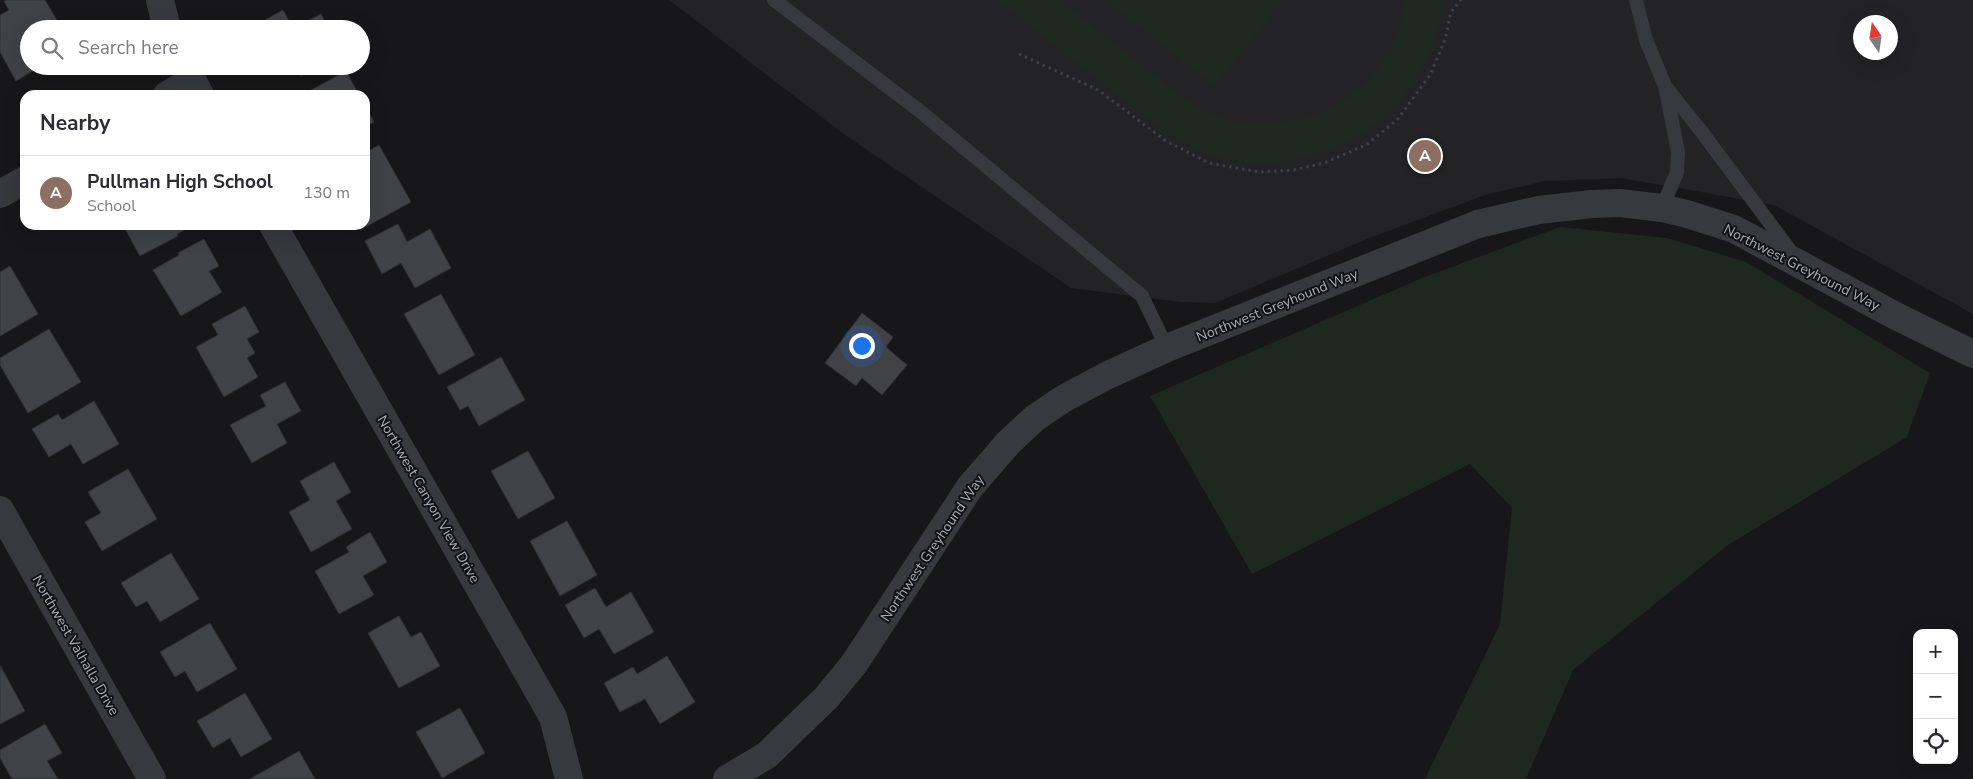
<!DOCTYPE html>
<meta charset="utf-8">
<style>
body{margin:0;font-family:"Nunito Sans",sans-serif;background:#f7f7f7;color:#2b2b33}
.controls{position:absolute;right:15px;bottom:15px;display:grid;overflow:hidden;border-radius:10px;box-shadow:0 5px 20px #0002}
.controls button{width:45px;height:45px;display:grid;place-items:center;padding:0;border:0;border-bottom:1px solid #e1e1e2;background:#fff;color:#2b2b33;font:25px sans-serif}
.compass{position:absolute;left:1853px;top:15px;width:45px;height:45px;border-radius:50%;background:#fff;box-shadow:0 5px 20px #0002;rotate:347deg}
.you{position:absolute;left:861px;top:345px;width:18px;height:18px;margin:-12px;border:4px solid #fff;border-radius:50%;background:#1a73e8;box-shadow:0 0 0 8px #1a73e833}
.badge{display:grid;place-items:center;width:32px;height:32px;border-radius:50%;background:#8a692e;color:#fff;font-size:16px;font-weight:700}
.pin{position:absolute;translate:-50% -50%;border:2px solid #fff;box-shadow:0 1px 5px #0006}
.list{margin:0;padding:0;list-style:none}
h2{display:flex;justify-content:space-between;align-items:center;height:65px;margin:0;padding:0 20px;font-size:21px}
h2 small{font-size:16px;font-weight:400;color:#7c7c81}
.list li{display:grid;grid-template-columns:32px 1fr auto;gap:15px;align-items:center;box-sizing:border-box;height:75px;padding:0 20px;border-top:1px solid #e1e1e2}
.list b{display:block;font-size:19px;white-space:nowrap}
.list p{margin:0;font-size:16px;white-space:nowrap;color:#7c7c81}
.list em{font-size:16px;font-style:normal;color:#7c7c81}
.icon{flex:none;width:28px;height:28px;fill:none;stroke:currentColor;stroke-width:2;stroke-linecap:round;stroke-linejoin:round}
.map{position:relative;flex:none;width:1973px;height:779px;overflow:hidden}
.search{position:absolute;background:#fff;box-shadow:0 5px 20px #0002;left:20px;top:20px;width:350px;height:55px;display:flex;align-items:center;gap:12px;box-sizing:border-box;padding:0 18px;border-radius:28px;color:#7c7c81;font-size:19px}
.panel{position:absolute;background:#fff;box-shadow:0 5px 20px #0002;left:20px;top:90px;width:350px;height:140px;border-radius:15px}
.map>svg:first-child{display:block}
</style>
<div class="map">
<svg width="1973" height="779" viewBox="0 0 1973 779">
<rect width="100%" height="100%" fill="#171719"/>
<!-- built -->
<path fill="#232326" fill-rule="evenodd" d="M669,0H1973V314L1774,205L1621,178L1546,181L1488,194L1372,237L1215,303L1180,302L1071,288L845,135ZM1860,22H1890V52H1860Z"/>
<!-- green -->
<path fill="#1e2820" d="M997,0H1059L1179,95L1203,110L1231,121L1262,124L1304,119L1328,110L1350,96L1372,77L1389,54L1401,25L1406,0H1442C1436,84 1373,145 1293,160C1279,162 1262,165 1248,163C1218,160 1192,147 1166,133Z
M1105,0H1283L1215,86Z
M1560,227L1667,238L1746,262L1930,373L1907,437L1728,545L1573,670L1526,779H1425L1500,624L1512,508L1470,464L1252,574L1150,396L1422,278Z"/>
<!-- building -->
<path fill="#414246" stroke="#313135" d="M6,0H45L62,29H29V66H41L16,81L0,52V15L9,10L4,1Z
M283,10L293,28L321,14L329,29H249Z
M296,66H319L301,76Z
M346,71L359,95H302Z
M365,105L374,122L365,126Z
M379,145L411,202L360,230L358,225H365V153Z
M398,224L407,242L430,229L451,268L415,288L401,263L382,274L365,241Z
M123,225H193L177,234L178,236L140,256Z
M204,239L219,266L209,271L222,292L181,316L153,270L179,255L178,253Z
M10,266L38,314L0,336V272Z
M441,294L475,355L439,375L404,314Z
M245,306L259,332L247,339L255,353L247,358L258,377L224,397L196,347L218,335L212,324Z
M862,313L893,337L886,347L907,365L882,395L862,378L856,386L825,363Z
M49,329L81,382L28,413L0,365V358Z
M501,357L525,400L479,426L468,406L460,410L447,387Z
M285,382L301,411L277,424L287,443L252,463L230,425L266,406L260,395Z
M94,401L119,444L83,464L71,444L49,457L32,429L58,414L62,420Z
M528,451L555,498L518,519L491,471Z
M334,462L351,492L336,501L352,529L311,552L289,512L310,500L300,481Z
M128,469L157,519L102,551L85,522L101,513L88,492Z
M567,521L597,575L560,596L530,541Z
M370,532L387,562L363,576L374,595L339,614L315,571L349,552L346,547Z
M171,553L199,599L160,622L147,601L136,607L121,583Z
M595,588L606,607L631,592L654,632L614,654L599,629L584,638L565,605Z
M399,616L411,637L421,632L440,666L399,688L368,633Z
M210,623L237,669L197,692L185,671L175,677L160,652Z
M667,656L695,702L660,724L645,699L620,712L604,683L633,667L637,674Z
M0,665L25,711L0,724Z
M245,693L272,739L241,757L230,738L213,748L197,721Z
M460,708L485,753L442,778L416,732Z
M45,724L62,753L47,761L58,779H12L0,758V750Z
M299,751L315,779H250Z"/>
<g fill="none" stroke-linecap="round" stroke-linejoin="round">
<!-- path -->
<path stroke="#3d4046" stroke-width="3" stroke-dasharray="2.5 4" stroke-linecap="butt" d="M1019,54L1098,90L1166,141L1209,163L1259,172L1294,170L1324,163L1366,145L1397,120L1430,75L1445,40L1451,12L1461,0"/>
<!-- service -->
<path stroke="#38393e" stroke-width="14" d="M774,0L921,112L1142,296L1167,348
M1636,0L1646,40L1665,86L1678,152L1677,172L1662,208
M1665,86L1701,131L1792,253"/>
<!-- minor -->
<path stroke="#38393e" stroke-width="28" d="M160,0L167,29
M185,66L200,95
M167,95L191,81
M0,194L25,180
M273,225L553,717L569,779
M0,510L152,779"/>
<!-- tertiary -->
<path stroke="#38393e" stroke-width="28" d="M727,779L767,755L826,698L854,664L970,487L1009,442L1035,418L1063,399L1106,376L1167,348L1478,224L1539,210L1592,204L1620,203L1662,208L1687,214L1734,229L1894,315L1973,354"/>
</g>
<g text-anchor="middle" stroke-width="4" stroke-linejoin="round" paint-order="stroke">
<!-- street labels -->
<g font-size="14" fill="#a8aeba" stroke="#121214">
<text transform="translate(1802 267) rotate(27)" y="5">Northwest Greyhound Way</text>
<text transform="translate(1277 305) rotate(-22)" y="5">Northwest Greyhound Way</text>
<text transform="translate(429 499) rotate(60)" y="5">Northwest Canyon View Drive</text>
<text transform="translate(932 548) rotate(-56)" y="5">Northwest Greyhound Way</text>
<text transform="translate(76 645) rotate(60)" y="5">Northwest Valhalla Drive</text>
</g>
</g>
</svg>
<div class="controls">
<button>+</button>
<button>−</button>
<button><svg class="icon" aria-label="locate" viewBox="0 0 24 24"><circle cx="12" cy="12" r="6"/><path d="M12 2v4M12 18v4M2 12h4M18 12h4"/></svg></button>
</div>
<svg class="compass" viewBox="-18 -18 36 36"><path d="M0-13l5 13h-10z" fill="#e53935"/><path d="M0 13l5-13h-10z" fill="#7c7c81"/></svg>
<div class="you"></div>
<div class="pin badge" style="left:1425px;top:156px;background:#8d6e63">A</div>
<div class="search"><svg class="icon" aria-label="search" viewBox="0 0 24 24"><circle cx="10" cy="10" r="6"/><path d="M15 15l6 6"/></svg>Search here</div>
<section class="panel">
<h2>Nearby<small></small></h2>
<ul class="list">
<li><span class="badge" style="background:#8d6e63">A</span><div><b>Pullman High School</b><p>School</p></div><em>130 m</em></li>
</ul>
</section>
</div>
